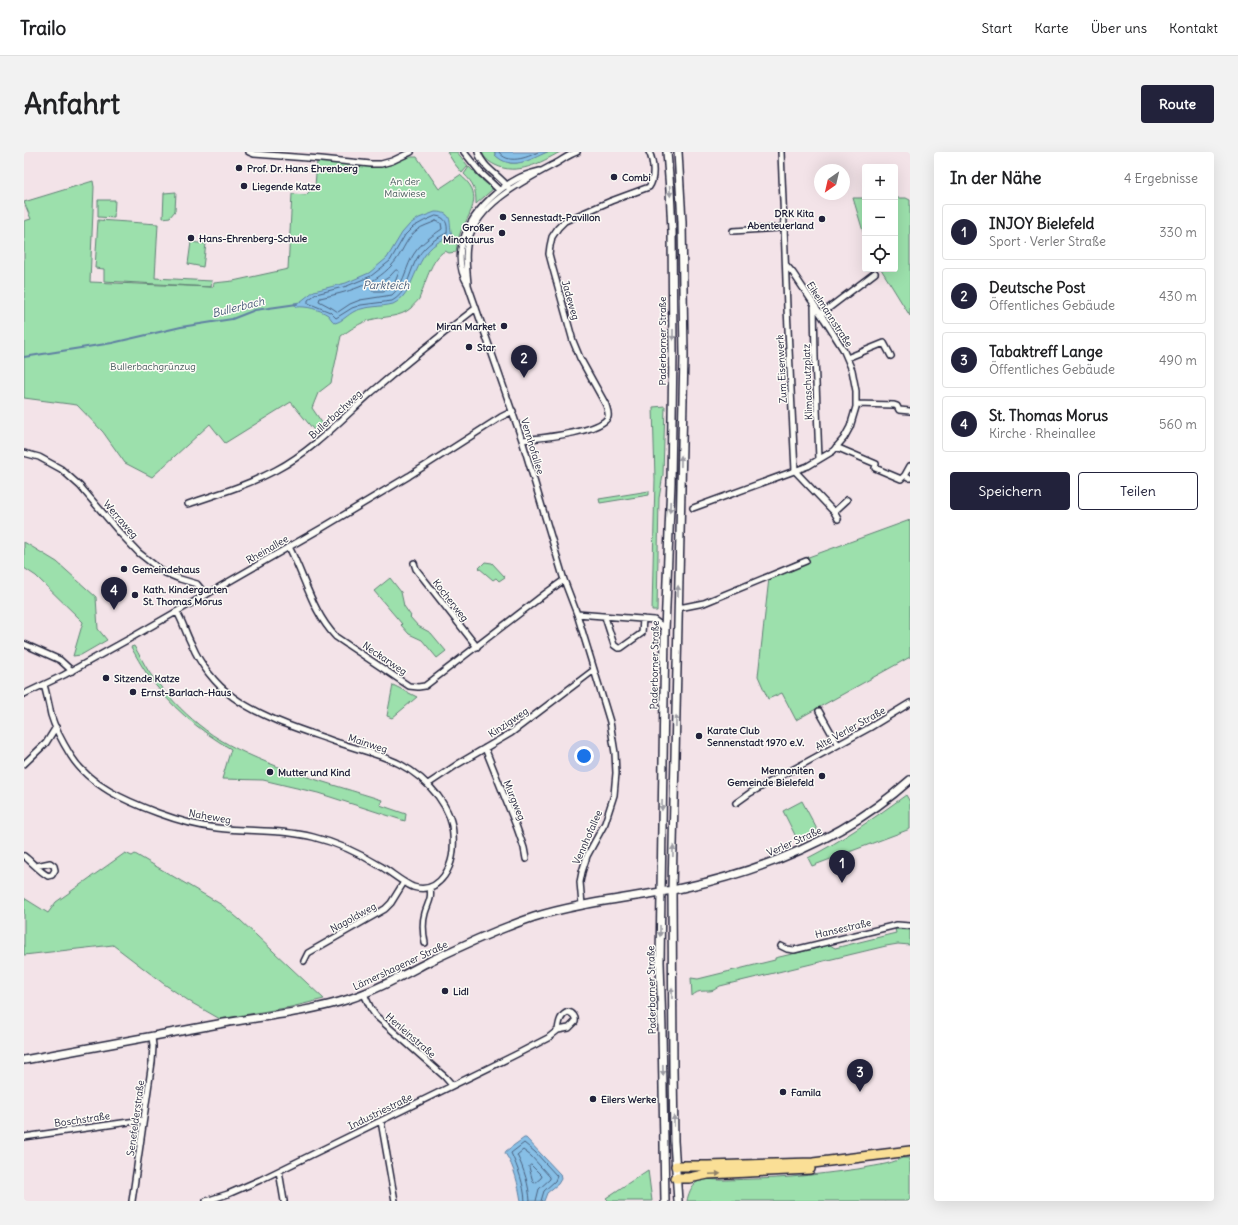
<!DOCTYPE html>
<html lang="de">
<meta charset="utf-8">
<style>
body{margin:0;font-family:Delius,sans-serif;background:#f2f2f2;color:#202124}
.controls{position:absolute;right:12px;top:12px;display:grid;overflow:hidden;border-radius:4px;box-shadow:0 4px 16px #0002}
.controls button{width:36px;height:36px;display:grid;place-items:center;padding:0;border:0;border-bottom:1px solid #e0e0e0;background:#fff;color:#202124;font:20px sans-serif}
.compass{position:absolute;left:790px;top:12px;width:36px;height:36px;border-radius:50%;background:#fff;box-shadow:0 4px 16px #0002;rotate:214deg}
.you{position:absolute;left:560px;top:604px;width:14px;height:14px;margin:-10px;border:3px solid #fff;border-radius:50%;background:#1a73e8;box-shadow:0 0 0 6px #1a73e833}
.badge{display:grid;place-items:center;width:26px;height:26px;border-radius:50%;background:#22223b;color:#fff;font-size:13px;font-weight:700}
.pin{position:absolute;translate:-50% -33px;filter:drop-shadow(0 1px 2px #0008)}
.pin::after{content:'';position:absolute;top:21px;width:14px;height:12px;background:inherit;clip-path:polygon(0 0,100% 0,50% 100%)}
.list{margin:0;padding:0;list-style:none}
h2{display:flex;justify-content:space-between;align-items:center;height:52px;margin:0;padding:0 16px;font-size:17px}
h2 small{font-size:13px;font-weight:400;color:#757577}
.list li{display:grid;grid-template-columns:26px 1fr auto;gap:12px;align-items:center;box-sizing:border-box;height:56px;margin:0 8px 8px;padding:0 8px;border:1px solid #e0e0e0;border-radius:4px}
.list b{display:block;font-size:15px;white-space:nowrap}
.list p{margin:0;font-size:13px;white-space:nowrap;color:#757577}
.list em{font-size:13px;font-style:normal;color:#757577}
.actions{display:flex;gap:8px;padding:12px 16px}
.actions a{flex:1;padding:9px 0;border:1px solid #22223b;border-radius:4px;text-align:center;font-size:14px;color:#22223b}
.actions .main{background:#22223b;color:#fff}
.icon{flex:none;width:22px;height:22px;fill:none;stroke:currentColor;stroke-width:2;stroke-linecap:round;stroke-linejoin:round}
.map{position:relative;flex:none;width:886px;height:1049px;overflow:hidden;border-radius:4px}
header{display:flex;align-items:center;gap:24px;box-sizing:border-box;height:56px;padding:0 20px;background:#fff;border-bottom:1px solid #e0e0e0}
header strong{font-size:19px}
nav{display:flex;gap:22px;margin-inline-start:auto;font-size:14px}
.intro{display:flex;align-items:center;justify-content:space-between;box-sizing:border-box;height:96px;padding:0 24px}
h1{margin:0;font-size:28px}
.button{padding:10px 18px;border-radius:4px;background:#22223b;color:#fff;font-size:14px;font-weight:700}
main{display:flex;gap:24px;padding:0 24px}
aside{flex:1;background:#fff;border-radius:4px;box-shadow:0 4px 16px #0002}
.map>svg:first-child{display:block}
</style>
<header>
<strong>Trailo</strong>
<nav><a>Start</a><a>Karte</a><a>Über uns</a><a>Kontakt</a></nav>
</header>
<div class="intro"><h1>Anfahrt</h1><a class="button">Route</a></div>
<main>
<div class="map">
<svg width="886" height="1049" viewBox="0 0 886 1049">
<rect width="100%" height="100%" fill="#f3e3e8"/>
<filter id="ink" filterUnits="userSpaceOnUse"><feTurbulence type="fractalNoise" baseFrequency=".025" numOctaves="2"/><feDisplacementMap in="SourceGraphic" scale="8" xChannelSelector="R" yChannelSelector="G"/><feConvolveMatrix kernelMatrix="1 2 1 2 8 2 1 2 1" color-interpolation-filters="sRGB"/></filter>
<g filter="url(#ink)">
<!-- green -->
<path fill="#9ce0ac" stroke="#5f8174" d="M423,0H433L444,14L438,21L430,11Z
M458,0H471V3L474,5L486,11H493L523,0H536C516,11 493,24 471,13C465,10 460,6 458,0Z
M385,5H393L415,37L436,23C441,27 445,31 448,37C454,52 443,66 437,79C434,86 433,93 432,100L425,101L421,99C407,106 401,133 395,147C393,150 389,153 387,156C376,166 360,164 346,168C335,171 326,178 317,184L307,231L294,241L288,256L301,275L293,282L267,250L201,291L186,272L128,325L101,311L79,280L53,253L0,246V69L7,67L0,50L69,29L70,35L66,130L187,135L80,129V117L71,116L74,68L134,72L131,126L188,129L187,135H189L190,131L209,129L264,117L268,42L282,43L291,34L293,9L354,15L369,12L381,6Z
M445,15L449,19L451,18L453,20L451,21L456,26L458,25L459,26L458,28L463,32L465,31L470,36L452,52C452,37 450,32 440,22Z
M152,40L151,59L146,65L139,66L140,41Z
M829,46H841V86Z
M871,46H882L886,48V164L857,117H871Z
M74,48H91L90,66L74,65Z
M167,90L182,92L179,115L164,112Z
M641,254L639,323L635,346L633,459H628L631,327L629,255Z
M625,339V343L576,351L575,347Z
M886,368V505L772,568L758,541L744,547L734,524L745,426L770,416L768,411Z
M0,390L33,410L72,445L74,477L83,488L57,503L49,504L59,470L12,424L0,416Z
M461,410L468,411L481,425L475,429L472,426L469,428L455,416Z
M366,426L377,440L380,454L387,464L386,465L394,474L407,481L422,499L413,506L398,488L385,482L377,473L378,472L350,439Z
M110,494C115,502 120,512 125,520C131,529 138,536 145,544C159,560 177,576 195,587C243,616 305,631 358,648L356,653L382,662L381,669L294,641L264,634L239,628L198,627L207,597C174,578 145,553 123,522C117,513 112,504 107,495Z
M369,533L393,545L368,566L363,564Z
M882,643L886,650V677L788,714L784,706C819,688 850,666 882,643Z
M778,649L795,681L775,691L759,659Z
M101,701L108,704L111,702L198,753L216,768L300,847L267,855L196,867L168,851L140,832L89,793L0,803V746L24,761L32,750Z
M871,777L886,778V793L874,792L862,794L696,834C694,835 692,837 690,838C682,841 676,836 668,844L667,826L674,827L751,808V806L806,793L811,796L872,781Z
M878,1006H886V1049H663C664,1043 667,1034 673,1030C682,1025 693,1029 703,1028C723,1027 746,1027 767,1025C789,1023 812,1020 834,1017C848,1014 865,1013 878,1006Z
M624,1018L628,1049H585L582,1046Z"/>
<!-- water -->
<path fill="#87bfe6" stroke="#5f80a2" d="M471,0H523C506,8 487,19 471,3Z
M411,60C431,60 424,72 428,83L427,86C421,86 418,88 413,91C389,107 391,142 369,152C357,155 343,154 331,159C323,163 319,169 311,171C308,169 306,165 304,163C295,157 282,154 272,155L270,151L276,150L290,139L322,131L345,121L363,106L378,81L386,72L395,66Z
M500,986H502L536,1022L537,1027L534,1032L523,1041L520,1049H497C494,1032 491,1016 481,1001L482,999Z"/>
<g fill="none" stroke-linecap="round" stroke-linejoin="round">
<!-- shore -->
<path stroke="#4a617f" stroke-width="1" d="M475,0C483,13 503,6 514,0
M412,64C422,65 424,72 423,81C410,87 398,96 391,110C385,123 382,142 368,149L337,153L328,156L312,166L306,160L284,151V148L292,142L323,134L347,124L366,109L381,83L389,75L400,69Z
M412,69L417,71L418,77C405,86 394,93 387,107C381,119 379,133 368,143L336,148L326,152L314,160L308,156L295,149L296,146C323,140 349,134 368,113C378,103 381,87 393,78C398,74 406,72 412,69Z
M372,118H374L375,120L371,130L366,137L359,139H348V136L365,125Z
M507,1013L518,1024L517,1026L511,1031L509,1030L505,1015Z
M501,1049C500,1032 494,1016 487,1001L500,991L511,1000L533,1024L531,1029L520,1039L517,1049
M506,1049C505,1033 500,1017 493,1003L499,998L507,1004L526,1025V1027L515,1037L512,1049"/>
<!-- stream -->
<path stroke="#5f80a2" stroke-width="2" d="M0,205L88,191L157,175L208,167L231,158L273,152"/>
<!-- minor casing -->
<g stroke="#22223b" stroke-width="8">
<path id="minor" d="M225,0L230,2L297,7L347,12H357L368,9L387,0
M440,0L456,20L475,38
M454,0C458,15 475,23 484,35
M516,19C508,21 500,23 493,27C457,46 420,93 444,133L498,288L540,428L553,462L586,570L591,601L592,621L590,643L581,671L563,704L558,720L556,730L558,753
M760,73L763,156L771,319L810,360L814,367
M709,79L755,76L760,73L757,0
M444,132C443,118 440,103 444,89C454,52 497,30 529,13C537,9 544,3 553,0
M790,152L791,205L795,307
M797,162L851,121
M823,206L860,191L867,204
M832,252L870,253L873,254L875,258L886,259
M498,288C515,286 576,281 584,265C585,261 583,257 582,253L556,206L549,189L529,117L525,102L526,94L528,85L534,76L541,69L587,49L625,35C631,27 630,10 625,0
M812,295L852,312L851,316L877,327L881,323
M0,301L15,305L37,317L56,334L96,381L115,401L139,420L156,427L173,432L182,443
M886,314L881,323L886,326
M164,352C194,342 224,333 252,318C288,299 318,267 348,240C382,211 417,183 452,156
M669,356L784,314L809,299L820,286L826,275L832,255V239L828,218L819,197L800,167L769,121L762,113
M810,360L823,348
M265,395C281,425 288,460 312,485L385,534L394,535L401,534L522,441L540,428
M390,411L392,417L453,495
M654,455H660L680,451L782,409
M553,462L630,468L638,474L641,478
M581,465L590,493L594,496H597L618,481L619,467
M0,492L36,508L48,519
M20,533C23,543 25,553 27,563C31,577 39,591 47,604C66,634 102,649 134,661C153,668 173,674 193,676C225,680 258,677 289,685C314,691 337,702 358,715C369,722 378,730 389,735C402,739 412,735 420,724C429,711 430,698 429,683C429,669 422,655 414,644C384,606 351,603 309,589C275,577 238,566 209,545C191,532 176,512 168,493C162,482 159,470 153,460
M0,542L40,523L105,487L298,376L385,324L477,265L489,259
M795,559L814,593
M461,596L493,676L500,696L502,707
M0,612L22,591L32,575
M404,632L434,612L487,581L570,518
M712,651L726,641L845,576L886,551
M0,704C8,710 15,719 24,724L28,723L31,718L30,714L26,711L12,714
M401,791C399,781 398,771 401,761C404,751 408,747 406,736
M757,794L763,797L770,798L873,773L886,774
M280,809L284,801L361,757L367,751L380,730
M340,842L347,857L352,864L421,925L428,933
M357,969L371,1049
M0,985L119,968
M255,1019L260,1049
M108,1049L128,910L129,894L128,885
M182,1049L204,1042L236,1028L491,903L524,886L534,878L545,876L551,870C552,865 549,861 544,860C536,863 535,871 534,878"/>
</g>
<!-- secondary casing -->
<g stroke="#22223b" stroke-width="10">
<path id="secondary" d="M0,908C67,896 133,883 200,871C241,864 285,860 325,847C353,838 379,823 406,809C440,793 474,777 510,765C558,750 609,746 658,736C742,718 822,685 886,628
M641,1049L638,879L636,810L637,740L641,478L647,330L649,199L648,79L646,38L643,0
M654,1049L650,989L649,917L648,738L660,203L658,70L654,0"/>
</g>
<!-- motorway casing -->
<g stroke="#22223b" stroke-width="12">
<path id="motorway" d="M652,1014H684L789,1011L886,999
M652,1026H665L684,1022L786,1017"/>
</g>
<!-- minor -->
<use href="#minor" stroke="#fdfcf7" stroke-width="5"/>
<!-- secondary -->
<use href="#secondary" stroke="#fdfcf7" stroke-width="7"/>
<!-- motorway -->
<use href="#motorway" stroke="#fadf96" stroke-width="9"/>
</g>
<!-- one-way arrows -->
<defs><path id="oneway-solid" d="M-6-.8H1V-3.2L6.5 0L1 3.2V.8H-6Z"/></defs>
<g fill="#9a9aa2">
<use href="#oneway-solid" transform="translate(646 39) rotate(86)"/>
<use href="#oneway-solid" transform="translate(649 183) rotate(90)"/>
<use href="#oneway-solid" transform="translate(657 309) rotate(-89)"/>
<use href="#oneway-solid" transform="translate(646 355) rotate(92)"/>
<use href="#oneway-solid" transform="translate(654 439) rotate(-89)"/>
<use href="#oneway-solid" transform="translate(652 569) rotate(-89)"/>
<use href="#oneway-solid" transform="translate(638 653) rotate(91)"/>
<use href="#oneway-solid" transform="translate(649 699) rotate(-89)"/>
<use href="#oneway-solid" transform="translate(636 779) rotate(90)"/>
<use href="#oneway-solid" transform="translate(648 841) rotate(-90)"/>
<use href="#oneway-solid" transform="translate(639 918) rotate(89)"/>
<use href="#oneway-solid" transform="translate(650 969) rotate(-91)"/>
</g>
<use fill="#8e8068" href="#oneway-solid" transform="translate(691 1022) rotate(-3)"/>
</g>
<!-- markers -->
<g fill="#22223b" stroke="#fdfcf7" stroke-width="1.5">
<circle cx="215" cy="16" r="4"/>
<circle cx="590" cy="25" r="4"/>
<circle cx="220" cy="34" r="4"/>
<circle cx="479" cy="65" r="4"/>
<circle cx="798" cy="67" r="4"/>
<circle cx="478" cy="81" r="4"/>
<circle cx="167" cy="86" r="4"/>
<circle cx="480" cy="174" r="4"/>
<circle cx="445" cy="195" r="4"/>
<circle cx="100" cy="417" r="4"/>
<circle cx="111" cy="443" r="4"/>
<circle cx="82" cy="526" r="4"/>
<circle cx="109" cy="540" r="4"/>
<circle cx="675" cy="584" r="4"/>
<circle cx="246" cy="620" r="4"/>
<circle cx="798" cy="624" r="4"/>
<circle cx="421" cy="839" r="4"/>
<circle cx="759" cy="940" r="4"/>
<circle cx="569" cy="947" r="4"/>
</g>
<g text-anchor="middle" stroke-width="3" stroke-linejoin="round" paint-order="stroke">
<!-- poi labels -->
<g font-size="10" font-weight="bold" fill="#22223b" stroke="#fdfcf7" text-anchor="start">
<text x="223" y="20">Prof. Dr. Hans Ehrenberg</text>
<text x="598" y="29">Combi</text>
<text x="228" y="38">Liegende Katze</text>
<text x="790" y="65" text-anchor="end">DRK Kita<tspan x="790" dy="12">Abenteuerland</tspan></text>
<text x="487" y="69">Sennestadt-Pavillon</text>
<text x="470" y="79" text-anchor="end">Großer<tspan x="470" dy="12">Minotaurus</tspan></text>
<text x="175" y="90">Hans-Ehrenberg-Schule</text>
<text x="472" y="178" text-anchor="end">Miran Market</text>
<text x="453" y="199">Star</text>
<text x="108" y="421">Gemeindehaus</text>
<text x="119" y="441">Kath. Kindergarten<tspan x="119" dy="12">St. Thomas Morus</tspan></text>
<text x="90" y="530">Sitzende Katze</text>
<text x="117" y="544">Ernst-Barlach-Haus</text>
<text x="683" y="582">Karate Club<tspan x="683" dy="12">Sennenstadt 1970 e.V.</tspan></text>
<text x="790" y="622" text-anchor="end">Mennoniten<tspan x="790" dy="12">Gemeinde Bielefeld</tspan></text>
<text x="254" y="624">Mutter und Kind</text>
<text x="429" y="843">Lidl</text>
<text x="767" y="944">Famila</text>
<text x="577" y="951">Eilers Werke</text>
</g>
<!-- park labels -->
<g font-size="10" fill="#475b5d" stroke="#fdfcf7">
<text x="381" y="33">An der<tspan x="381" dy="12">Maiwiese</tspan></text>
<text x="129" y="218">Bullerbachgrünzug</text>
</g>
<!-- street labels -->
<g font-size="10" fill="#22223b" stroke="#fdfcf7">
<text transform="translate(547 148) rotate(74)" y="4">Jadeweg</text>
<text transform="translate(806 162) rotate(57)" y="4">Eikelmannstraße</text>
<text transform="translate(638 189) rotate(-90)" y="4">Paderborner Straße</text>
<text transform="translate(757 217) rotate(-93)" y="4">Zum Eisenwerk</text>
<text transform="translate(783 230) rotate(-92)" y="4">Klimaschutzplatz</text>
<text transform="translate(311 262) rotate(-42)" y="4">Bullerbachweg</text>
<text transform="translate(509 294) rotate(73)" y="4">Vennhofallee</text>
<text transform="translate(97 367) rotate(49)" y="4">Werraweg</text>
<text transform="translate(243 397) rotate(-30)" y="4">Rheinallee</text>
<text transform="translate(427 448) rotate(52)" y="4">Kocherweg</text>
<text transform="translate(361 506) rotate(34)" y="4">Neckarweg</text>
<text transform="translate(630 513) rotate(-89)" y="4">Paderborner Straße</text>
<text transform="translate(484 570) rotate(-34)" y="4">Kinzigweg</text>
<text transform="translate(826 576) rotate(-29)" y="4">Alte Verler Straße</text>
<text transform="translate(344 591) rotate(18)" y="4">Mainweg</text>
<text transform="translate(491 648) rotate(68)" y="4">Murgweg</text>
<text transform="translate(186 664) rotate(10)" y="4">Naheweg</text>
<text transform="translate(563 685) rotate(-66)" y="4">Vennhofallee</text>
<text transform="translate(770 689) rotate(-24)" y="4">Verler Straße</text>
<text transform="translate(329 765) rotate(-29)" y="4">Nagoldweg</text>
<text transform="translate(819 776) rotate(-13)" y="4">Hansestraße</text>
<text transform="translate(376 813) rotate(-25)" y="4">Lämershagener Straße</text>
<text transform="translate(627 838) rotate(-91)" y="4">Paderborner Straße</text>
<text transform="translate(387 883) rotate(41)" y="4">Henleinstraße</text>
<text transform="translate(356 959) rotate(-26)" y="4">Industriestraße</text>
<text transform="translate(111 966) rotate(-82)" y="4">Senefelderstraße</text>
<text transform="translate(58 967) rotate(-8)" y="4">Boschstraße</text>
</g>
<!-- water labels -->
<g font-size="11" font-style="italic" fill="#455977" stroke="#fdfcf7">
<text x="362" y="137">Parkteich</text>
<text transform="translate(214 155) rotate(-14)" y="4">Bullerbach</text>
</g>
</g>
</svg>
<div class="controls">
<button>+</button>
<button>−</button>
<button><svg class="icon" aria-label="locate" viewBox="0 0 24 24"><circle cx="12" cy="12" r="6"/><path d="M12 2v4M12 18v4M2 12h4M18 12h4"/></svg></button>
</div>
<svg class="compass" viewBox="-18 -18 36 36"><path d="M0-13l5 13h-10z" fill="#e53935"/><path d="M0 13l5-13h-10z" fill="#757577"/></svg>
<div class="you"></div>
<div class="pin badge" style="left:818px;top:731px">1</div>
<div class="pin badge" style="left:500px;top:226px">2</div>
<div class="pin badge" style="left:836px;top:940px">3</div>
<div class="pin badge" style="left:90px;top:458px">4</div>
</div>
<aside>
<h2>In der Nähe<small>4 Ergebnisse</small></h2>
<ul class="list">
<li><span class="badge">1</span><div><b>INJOY Bielefeld</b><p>Sport · Verler Straße</p></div><em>330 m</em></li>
<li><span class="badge">2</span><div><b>Deutsche Post</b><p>Öffentliches Gebäude</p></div><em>430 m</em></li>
<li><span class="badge">3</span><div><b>Tabaktreff Lange</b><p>Öffentliches Gebäude</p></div><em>490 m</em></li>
<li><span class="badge">4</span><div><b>St. Thomas Morus</b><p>Kirche · Rheinallee</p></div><em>560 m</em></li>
</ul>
<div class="actions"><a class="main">Speichern</a><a>Teilen</a></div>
</aside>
</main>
